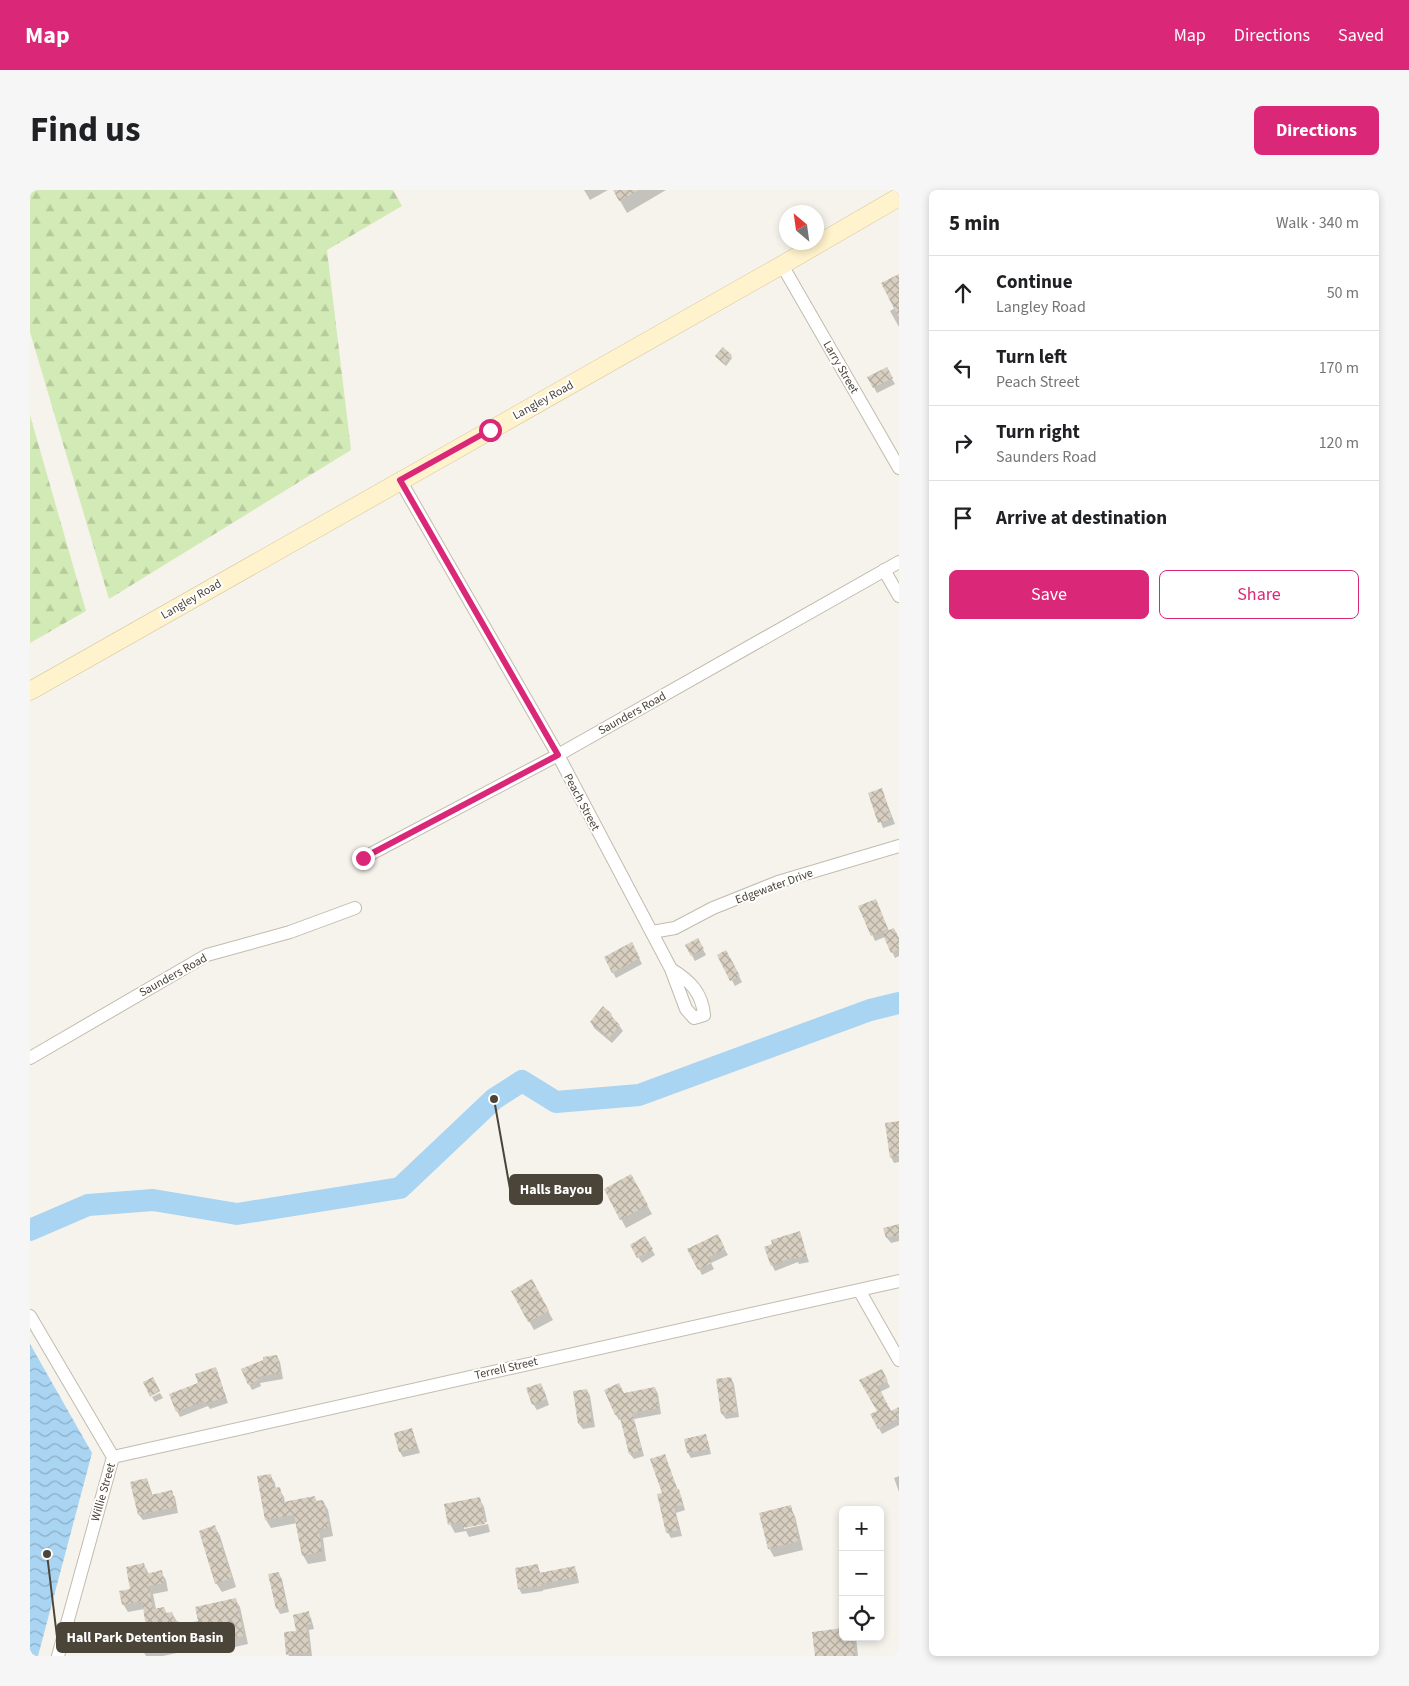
<!DOCTYPE html>
<meta charset="utf-8">
<style>
body{margin:0;font-family:"Source Sans 3",sans-serif;background:#f6f6f6;color:#202124}
.controls{position:absolute;right:15px;bottom:15px;display:grid;overflow:hidden;border-radius:8px;box-shadow:0 2px 8px #0003}
.controls button{width:45px;height:45px;display:grid;place-items:center;padding:0;border:0;border-bottom:1px solid #e0e0e0;background:#fff;color:#202124;font:25px sans-serif}
.compass{position:absolute;left:749px;top:15px;width:45px;height:45px;border-radius:50%;background:#fff;box-shadow:0 2px 8px #0003;rotate:331deg}
.stop{position:absolute;width:15px;height:15px;margin:-11px;border:4px solid #db2777;border-radius:50%;background:#fff}
.stop.end{background:#db2777;border-color:#fff;box-shadow:0 1px 5px #0008}
.list{margin:0;padding:0;list-style:none}
h2{display:flex;justify-content:space-between;align-items:center;height:65px;margin:0;padding:0 20px;font-size:21px}
h2 small{font-size:16px;font-weight:400;color:#757577}
.list li{display:grid;grid-template-columns:32px 1fr auto;gap:15px;align-items:center;box-sizing:border-box;height:75px;padding:0 20px;border-top:1px solid #e0e0e0}
.list b{display:block;font-size:19px;white-space:nowrap}
.list p{margin:0;font-size:16px;white-space:nowrap;color:#757577}
.list em{font-size:16px;font-style:normal;color:#757577}
.actions{display:flex;gap:10px;padding:15px 20px}
.actions a{flex:1;padding:11px 0;border:1px solid #db2777;border-radius:8px;text-align:center;font-size:18px;color:#db2777}
.actions .main{background:#db2777;color:#fff}
.icon{flex:none;width:28px;height:28px;fill:none;stroke:currentColor;stroke-width:2;stroke-linecap:round;stroke-linejoin:round}
.map{position:relative;flex:none;width:869px;height:1466px;overflow:hidden;border-radius:8px}
header{display:flex;align-items:center;gap:30px;box-sizing:border-box;height:70px;padding:0 25px;background:#db2777;color:#fff}
header strong{font-size:24px}
nav{display:flex;gap:28px;margin-inline-start:auto;font-size:18px}
.intro{display:flex;align-items:center;justify-content:space-between;box-sizing:border-box;height:120px;padding:0 30px}
h1{margin:0;font-size:35px}
.button{padding:12px 22px;border-radius:8px;background:#db2777;color:#fff;font-size:18px;font-weight:700}
main{display:flex;gap:30px;padding:0 30px}
aside{flex:1;background:#fff;border-radius:8px;box-shadow:0 2px 8px #0003}
.map>svg:first-child{display:block}
</style>
<header>
<strong>Map</strong>
<nav><a>Map</a><a>Directions</a><a>Saved</a></nav>
</header>
<div class="intro"><h1>Find us</h1><a class="button">Directions</a></div>
<main>
<div class="map">
<svg width="869" height="1466" viewBox="0 0 869 1466">
<defs>
<pattern id="forest-firs" width="22" height="20" patternUnits="userSpaceOnUse" patternTransform="scale(1.25)"><rect width="22" height="20" fill="#d2eab5"/><path d="M5 1l3.5 6h-7zM16 11l3.5 6h-7z" fill="#b6ca9c"/></pattern>
<pattern id="water-waves" width="16" height="10" patternUnits="userSpaceOnUse" patternTransform="scale(1.25)"><rect width="16" height="10" fill="#a9d4f2"/><path d="M0 5q4-4 8 0t8 0" fill="none" stroke="#8caec5"/></pattern>
<pattern id="building-cross-hatch" width="8" height="8" patternUnits="userSpaceOnUse" patternTransform="scale(1.25)"><rect width="8" height="8" fill="#d8cfc1"/><path d="M0 0l8 8M0 8l8-8" fill="none" stroke="#b1aa9e"/></pattern>
</defs>
<rect width="100%" height="100%" fill="#f6f3ec"/>
<!-- forest -->
<path fill="url(#forest-firs)" d="M0,0H363L372,16L297,60L321,260L79,409L0,142Z
M0,225L56,421L0,453Z"/>
<!-- water -->
<path fill="url(#water-waves)" d="M0,1154L62,1263L8,1466H0Z"/>
<!-- shadow -->
<path fill="#0003" d="M554,0H578L560,10Z
M584,0H636L597,23Z
M869,85V137L860,121L865,118Z
M701,166L702,168L696,176L686,167Z
M856,179L865,194L847,203L839,188Z
M852,600L865,634L853,638L840,604Z
M848,716L859,741L869,749V766L865,768L855,747L845,751L830,717Z
M668,750L676,765L665,771L657,756Z
M602,754L612,774L586,788L575,768Z
M696,761L712,792L705,796L688,765Z
M573,818L581,825L593,841L582,853L564,838L561,832Z
M869,932V972L864,973L861,967Z
M601,986L622,1024L596,1038L575,999Z
M869,1035V1051L861,1053L857,1048Z
M769,1043L779,1072L769,1074L768,1072L745,1081L742,1075Z
M615,1048L625,1065L612,1073L601,1056Z
M690,1051L698,1065L681,1073L684,1079L672,1085L659,1059Z
M507,1100L523,1130L504,1140L499,1131Z
M247,1166L250,1172L253,1189L230,1193L231,1196L222,1200L219,1194Z
M851,1180L860,1197L850,1202L861,1222L869,1218V1235L852,1244L842,1225L849,1221L831,1191Z
M188,1184L198,1213L180,1219L178,1216L150,1227L147,1221Z
M701,1188L704,1194L709,1227L696,1229L692,1224Z
M625,1198L628,1204L631,1224L604,1229L614,1266L604,1269L600,1264L591,1229L589,1230L586,1225L575,1201L594,1204Z
M514,1200L519,1215L507,1220L503,1214Z
M557,1200L560,1206L565,1237L553,1239L549,1234Z
M130,1203L133,1208L125,1212L122,1207Z
M382,1239L390,1263L373,1267L370,1262Z
M675,1246L678,1251L681,1264L661,1268L658,1263L655,1250Z
M634,1265L648,1300L651,1306L655,1320L646,1323L652,1346L641,1348L638,1343L629,1305L633,1304Z
M240,1285L245,1293L246,1299H249L254,1307L255,1313L284,1307L287,1312L293,1311L298,1320L303,1346L293,1348L296,1371L278,1374L273,1365L267,1333L241,1338L236,1330Z
M869,1286V1302L864,1288Z
M117,1289L123,1306L141,1302L145,1307L148,1323L113,1330L109,1325Z
M449,1308L454,1317L457,1332L434,1337V1339L458,1334L460,1342L439,1347L436,1341L425,1343L420,1334Z
M760,1317L765,1326L773,1360L744,1367L739,1358Z
M185,1337L190,1346L206,1397L192,1402L186,1393Z
M114,1375L119,1384L131,1382L136,1390L138,1401L123,1404L126,1419L134,1418L137,1424L142,1423L149,1435L170,1432L205,1409L210,1417L218,1454L179,1463L174,1449L154,1451L156,1461L133,1466H116L113,1461L118,1438L114,1419L98,1422L93,1414Z
M507,1375L511,1384L544,1377L547,1383L549,1393L513,1400V1401L492,1404L489,1399L486,1379Z
M248,1383L252,1389L259,1422L250,1424L247,1418Z
M278,1423L281,1428L284,1439L279,1440L282,1466H259L258,1464Z
M813,1447H826L828,1466H786Z"/>
<g fill="none" stroke-linecap="round" stroke-linejoin="round">
<!-- river -->
<path stroke="#a9d4f2" stroke-width="22" d="M0,1040L58,1015L123,1010L207,1024L370,998L464,909L492,891L526,912L609,905L840,820L869,813"/>
</g>
<!-- building -->
<path fill="url(#building-cross-hatch)" d="M583,0H609L589,11Z
M869,84V128L851,93Z
M693,157L702,165L694,174L685,166Z
M857,177L863,188L843,198L837,187Z
M852,598L862,629L848,633L838,603Z
M846,709L858,739L841,746L828,716Z
M864,738L869,748V759L861,763L852,743Z
M668,748L674,759L661,766L655,755Z
M602,752L610,768L582,783L574,767Z
M696,760L710,786L700,791L687,765Z
M573,816L582,824L581,826L590,835L579,848L560,832Z
M869,931V966L860,968L855,933Z
M601,984L618,1015L590,1030L574,999Z
M869,1034V1045L856,1048L853,1038Z
M770,1041L777,1066L765,1069L764,1067L741,1076L734,1057L742,1054L741,1050Z
M688,1044L695,1059L679,1067L682,1073L668,1080L657,1059Z
M615,1046L623,1059L607,1068L600,1055Z
M502,1089L519,1121L498,1132L481,1101Z
M247,1165L250,1183L228,1187L229,1190L218,1195L211,1179L233,1170V1167Z
M186,1177L196,1207L175,1214L174,1211L146,1222L139,1204L168,1193L165,1184Z
M852,1179L858,1191L848,1196L861,1221L869,1217V1228L848,1239L840,1224L847,1221L829,1190Z
M123,1187L130,1201L120,1207L113,1192Z
M701,1187L707,1222L691,1224L686,1189Z
M511,1193L517,1209L502,1215L496,1198Z
M589,1193L594,1203L625,1197L629,1218L602,1223L612,1260L599,1264L589,1224L585,1225L574,1200Z
M557,1199L562,1232L548,1234L543,1201Z
M382,1238L387,1257L369,1262L364,1243Z
M676,1244L679,1259L657,1263L654,1249Z
M635,1264L647,1299H649L653,1315L644,1317L649,1340L636,1343L627,1304L632,1303L620,1269Z
M241,1284L244,1298L250,1297L253,1312L285,1306L286,1311L293,1310L299,1337L289,1340L292,1362L272,1366L264,1325L235,1330L227,1286Z
M117,1288L121,1305L142,1300L146,1317L108,1325L100,1292Z
M450,1307L455,1334L433,1338L432,1332L418,1335L414,1314Z
M761,1315L769,1351L738,1359L729,1323Z
M185,1335L202,1388L185,1394L169,1341Z
M114,1373L116,1384L132,1380L134,1393L119,1396L123,1419L134,1417L136,1423L142,1422L144,1432L148,1431L149,1434L168,1431L165,1417L206,1408L214,1446L174,1455L171,1441L151,1444L153,1453L112,1462L107,1439L116,1437L112,1411L92,1415L89,1401L100,1399L96,1377Z
M508,1374L509,1383L545,1376L547,1387L511,1394V1396L488,1399L485,1378Z
M249,1382L257,1416L246,1419L238,1384Z
M279,1421L281,1434L276,1435L280,1462L256,1465L254,1442L266,1441L263,1425Z
M813,1438V1447H823L825,1466H785L782,1442Z"/>
<g fill="none" stroke-linecap="round" stroke-linejoin="round">
<!-- street casing -->
<g stroke="#c2bbae" stroke-width="14">
<path id="street" d="M752,75L869,278
M370,290L528,565L641,779L656,819L664,828L674,825C672,802 659,790 641,779
M854,380L869,406
M333,668L528,565L869,372
M622,742L645,738L683,718L748,692L869,656
M0,868L177,765L260,742L325,718
M829,1100L869,1170
M0,1126L83,1267L28,1466
M83,1267L869,1091"/>
</g>
<!-- secondary casing -->
<g stroke="#d6c79b" stroke-width="19">
<path id="secondary" d="M0,501L752,75L869,7"/>
</g>
<!-- street -->
<use href="#street" stroke="#fff" stroke-width="12"/>
<!-- secondary -->
<use href="#secondary" stroke="#fff3cd" stroke-width="18"/>
</g>
<g fill="none" stroke-linecap="round" stroke-linejoin="round">
<!-- route -->
<path stroke="#db2777" stroke-width="6" d="M333,668L528,565L370,290L460,240"/>
</g>
<g text-anchor="middle" stroke-width="4" stroke-linejoin="round" paint-order="stroke">
<!-- street labels -->
<g font-size="12" fill="#4b4439" stroke="#fff">
<text transform="translate(811 177) rotate(60)" y="4">Larry Street</text>
<text transform="translate(513 210) rotate(-29)" y="4">Langley Road</text>
<text transform="translate(161 409) rotate(-30)" y="4">Langley Road</text>
<text transform="translate(602 523) rotate(-29)" y="4">Saunders Road</text>
<text transform="translate(552 612) rotate(62)" y="4">Peach Street</text>
<text transform="translate(744 696) rotate(-20)" y="4">Edgewater Drive</text>
<text transform="translate(143 785) rotate(-29)" y="4">Saunders Road</text>
<text transform="translate(476 1178) rotate(-13)" y="4">Terrell Street</text>
<text transform="translate(73 1302) rotate(-74)" y="4">Willie Street</text>
</g>
</g>
<!-- callouts -->
<path fill="none" stroke="#4b4439" stroke-width="2" d="M464 909L480 999M17 1364L27 1447"/>
<g fill="#4b4439" stroke="#fff" stroke-width="2">
<circle cx="464" cy="909" r="5"/>
<circle cx="17" cy="1364" r="5"/>
</g>
<g fill="#4b4439" stroke="#4b4439" stroke-width="2">
<rect x="480" y="985" width="92" height="29" rx="5"/>
<rect x="27" y="1433" width="177" height="29" rx="5"/>
</g>
<g font-size="14" text-anchor="middle" font-weight="bold" fill="#fff">
<text x="526" y="1004">Halls Bayou</text>
<text x="115" y="1452">Hall Park Detention Basin</text>
</g>
</svg>
<div class="controls">
<button>+</button>
<button>−</button>
<button><svg class="icon" aria-label="locate" viewBox="0 0 24 24"><circle cx="12" cy="12" r="6"/><path d="M12 2v4M12 18v4M2 12h4M18 12h4"/></svg></button>
</div>
<svg class="compass" viewBox="-18 -18 36 36"><path d="M0-13l5 13h-10z" fill="#e53935"/><path d="M0 13l5-13h-10z" fill="#757577"/></svg>
<div class="stop" style="left:460px;top:240px"></div>
<div class="stop end" style="left:333px;top:668px"></div>
</div>
<aside>
<h2>5 min<small>Walk · 340 m</small></h2>
<ul class="list">
<li><svg class="icon" aria-label="ahead" viewBox="0 0 24 24"><path d="M12 20V5M6 11l6-6 6 6"/></svg><div><b>Continue</b><p>Langley Road</p></div><em>50 m</em></li>
<li><svg class="icon" aria-label="left" viewBox="0 0 24 24"><path d="M17 20v-9H6M10 6l-5 5 5 5"/></svg><div><b>Turn left</b><p>Peach Street</p></div><em>170 m</em></li>
<li><svg class="icon" aria-label="right" viewBox="0 0 24 24"><path d="M7 20v-9h11M14 6l5 5-5 5"/></svg><div><b>Turn right</b><p>Saunders Road</p></div><em>120 m</em></li>
<li><svg class="icon" aria-label="arrive" viewBox="0 0 24 24"><path d="M6 21V4h12l-3 4 3 4H6"/></svg><div><b>Arrive at destination</b></div></li>
</ul>
<div class="actions"><a class="main">Save</a><a>Share</a></div>
</aside>
</main>
